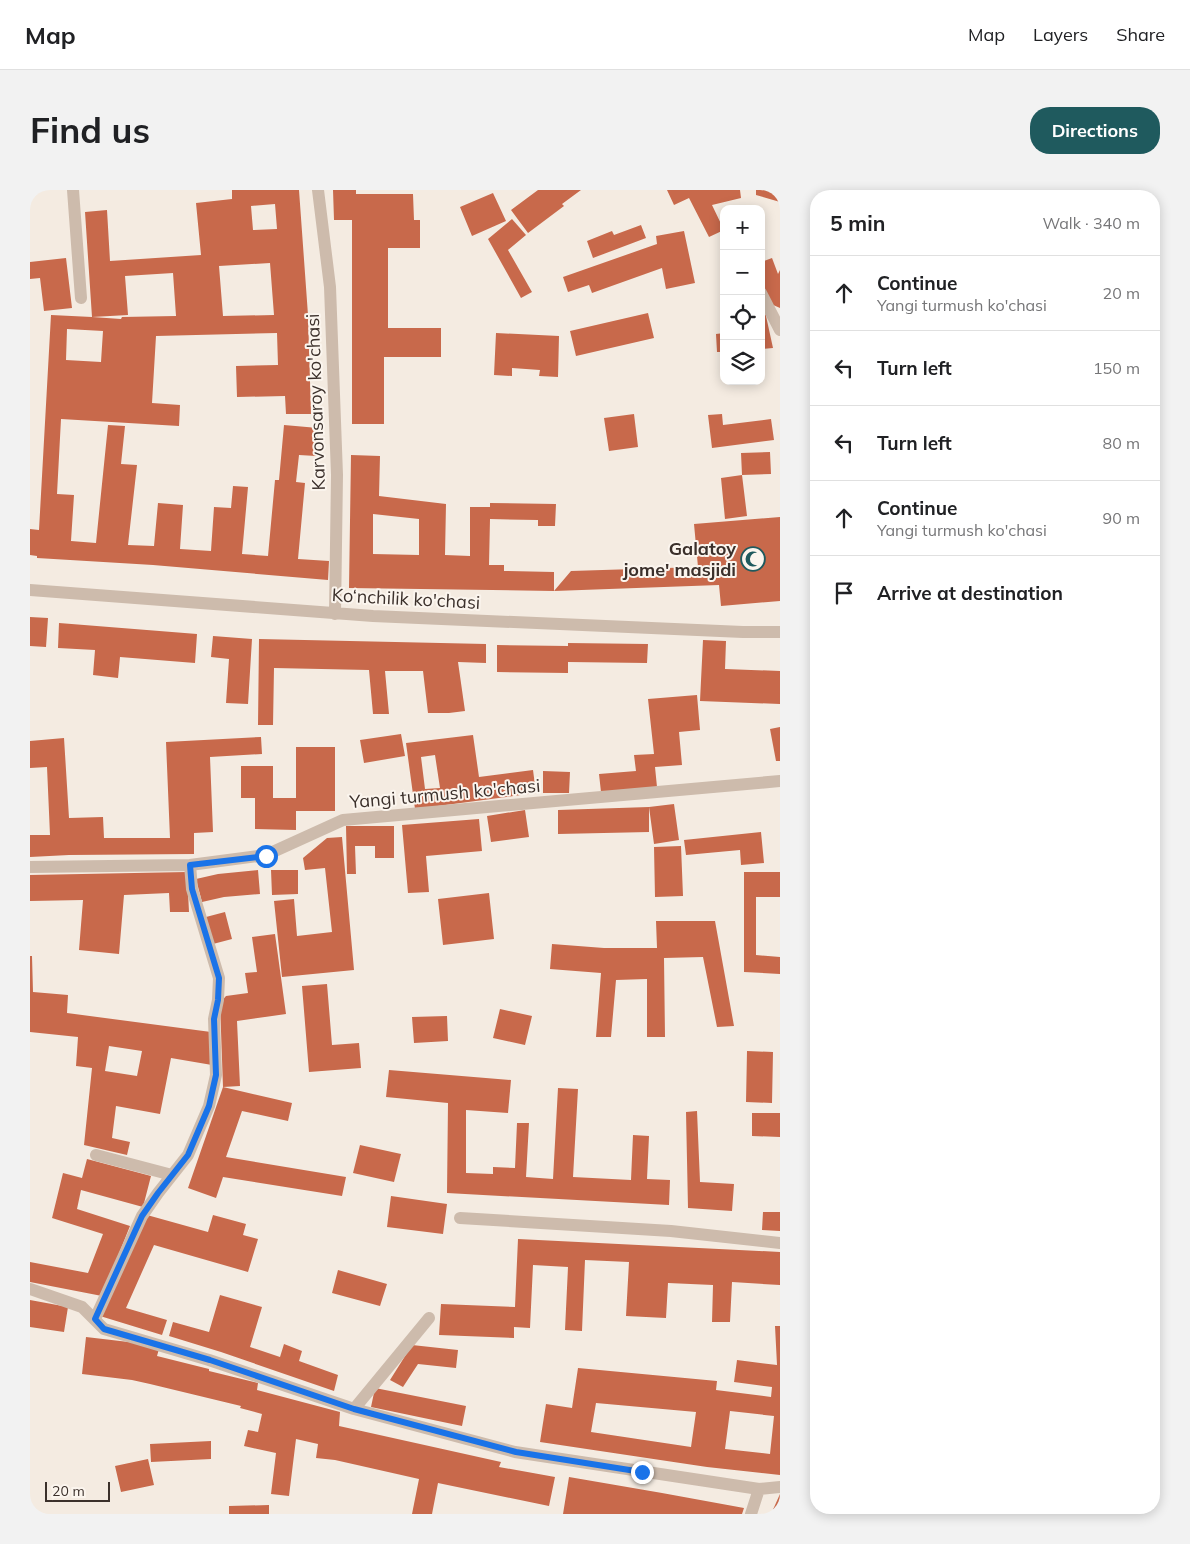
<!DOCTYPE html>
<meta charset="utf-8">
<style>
body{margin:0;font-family:Mulish,sans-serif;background:#f2f2f2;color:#202124}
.controls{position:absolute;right:15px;top:15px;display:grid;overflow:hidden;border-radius:10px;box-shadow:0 2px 12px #0003}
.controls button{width:45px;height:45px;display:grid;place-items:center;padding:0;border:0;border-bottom:1px solid #e0e0e0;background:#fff;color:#202124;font:25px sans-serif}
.scale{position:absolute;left:15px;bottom:12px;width:65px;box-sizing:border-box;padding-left:5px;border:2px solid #3b302b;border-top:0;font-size:14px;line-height:18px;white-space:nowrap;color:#3b302b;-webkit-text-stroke:4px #fbf5ee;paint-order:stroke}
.stop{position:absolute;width:15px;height:15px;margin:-11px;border:4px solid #1a73e8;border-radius:50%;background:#fff}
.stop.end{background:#1a73e8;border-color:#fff;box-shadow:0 1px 5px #0008}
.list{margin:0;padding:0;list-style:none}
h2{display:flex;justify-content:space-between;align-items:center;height:65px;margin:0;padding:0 20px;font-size:21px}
h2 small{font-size:16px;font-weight:400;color:#757577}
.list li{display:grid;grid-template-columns:32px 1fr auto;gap:15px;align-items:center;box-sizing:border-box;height:75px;padding:0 20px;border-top:1px solid #e0e0e0}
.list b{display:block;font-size:19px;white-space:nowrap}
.list p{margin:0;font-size:16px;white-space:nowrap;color:#757577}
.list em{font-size:16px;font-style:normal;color:#757577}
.icon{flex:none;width:28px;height:28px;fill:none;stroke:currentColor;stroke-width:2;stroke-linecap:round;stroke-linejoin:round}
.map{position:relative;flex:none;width:750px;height:1324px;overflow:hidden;border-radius:20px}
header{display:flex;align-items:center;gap:30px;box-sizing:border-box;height:70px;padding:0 25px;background:#fff;border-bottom:1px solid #e0e0e0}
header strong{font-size:24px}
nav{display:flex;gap:28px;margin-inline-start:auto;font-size:18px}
.intro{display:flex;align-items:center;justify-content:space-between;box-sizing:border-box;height:120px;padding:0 30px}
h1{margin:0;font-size:35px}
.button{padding:12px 22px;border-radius:20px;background:#1f5a5e;color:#fff;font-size:18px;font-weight:700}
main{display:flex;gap:30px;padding:0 30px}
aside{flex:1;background:#fff;border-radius:20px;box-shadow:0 2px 12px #0003}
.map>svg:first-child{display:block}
</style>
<header>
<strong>Map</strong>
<nav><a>Map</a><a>Layers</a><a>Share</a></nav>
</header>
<div class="intro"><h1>Find us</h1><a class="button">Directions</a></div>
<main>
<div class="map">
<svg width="750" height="1324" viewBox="0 0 750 1324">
<rect width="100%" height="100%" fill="#f4ebe1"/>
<!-- building -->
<path fill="#c8694b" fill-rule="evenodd" d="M202,0H269L278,125L281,224H256L255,206L207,207L206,176L248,175L247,143L126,146L122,213L150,215L149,236L31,229L27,304L44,305L41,351L66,353L78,235L95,236L91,274L107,275L98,355L124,356L128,313L153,315L150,359L181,361L184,317L201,318L203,296L218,297L212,364L238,366L245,290H249L254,235L288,238L286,266L269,265L266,292L275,293L268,369L299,371L298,390L123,375L7,368V366L0,365V339L9,340L21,125L62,127L55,22L77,20L80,71L171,65L166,13L202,9ZM245,14L247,39L223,40L221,16ZM240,73L244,125L193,126L189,76ZM143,83L146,126L92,127L91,129L62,127L98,125L95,86ZM37,139L73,141L71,172L36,170Z
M303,0H326V4H383L384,30H390V58H358V138H411V167H354V234H322V30H304Z
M508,0H551L532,14L534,16L498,43L481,20Z
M637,0H710L711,8L682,15L694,40L679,47L659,8L644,15Z
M726,0H750V12L726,5Z
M463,3L476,31L442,46L430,17Z
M482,29L496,45L478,60L502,102L491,108L458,49Z
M611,35L616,48L563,68L557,51L582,41L584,45Z
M654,41L665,93L636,99L632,78L562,103L559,95L538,102L533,87L627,54L626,46Z
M36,68L42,118L14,121L10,88L0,89V72Z
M742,68L748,84L750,80V118L741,114L731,89V72Z
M731,114L736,126L743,158L731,159Z
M618,123L624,148L546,166L540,141Z
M466,143L529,146L528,187L509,186L510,180L482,178V186L464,185Z
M694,143V162H687L686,144Z
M604,224L608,257L579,261L574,228Z
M692,224L693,235L741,229L744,250L682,258L678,225Z
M740,262L741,284L712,285L711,263Z
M321,265L350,266L349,306L416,314L415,365L440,366V317H460V313L526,314L525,336H508V330L460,329L459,375H474V381L524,382V401L319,398ZM343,324L389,329V365L343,364Z
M712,285L717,326L695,329L691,288Z
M750,327V411L691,416L689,395L524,401L541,381L668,377L664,334Z
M0,427L18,428L16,457L0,456Z
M29,433L167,444L165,473L90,467L88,488L63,485L65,460L28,458Z
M183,446L222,449L218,514L196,513L199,469L181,467Z
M229,449L456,454V473L428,472L435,521L419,523H398L393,481H355L359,524H343L339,480L244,478L243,535H228Z
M673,450L696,451L695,479L750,481V514L670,511Z
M538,453L618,454L617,473L538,472V483L467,482V455L538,456Z
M667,505L670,540L649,542L652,575L625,577L627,597L571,602L569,584L606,581L604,565L624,564L618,509Z
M750,537V571H746L740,539Z
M371,544L375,566L334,573L330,550Z
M443,545L449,587L503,580L506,603L385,619L376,553ZM405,565L410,598L395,599L391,567Z
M231,547L232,564L180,567L183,642L164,643V664L39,665L0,667V645H20L17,577L0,578V551L34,548L39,628L73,627L74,648H140L136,552Z
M266,557H305V621H266V640L225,639V608H211V576H243V608H266Z
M513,581L540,582L539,603H513Z
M644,614L649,650L624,654L619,617Z
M619,617V642L528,644V620Z
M495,620L499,647L461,652L457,626Z
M449,629L452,661L396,666L399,702L378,703L372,635Z
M316,636H364V668H345V656H325L326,684H317Z
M731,642L734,673L711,675L710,660L656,665L654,650Z
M312,647L324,780L252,787L244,711L264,709L267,746L302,742L295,678L275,680L273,668L297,648Z
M651,656L653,706L625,707L624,657Z
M228,680L230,704L194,707L172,712L166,689L188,684Z
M241,680H268V704L242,705Z
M157,682L159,722H140L139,703L94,705L89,764L49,760L53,710L0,711V685Z
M714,682H750V707H726V765L750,767V784L714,782Z
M459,703L464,749L413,755L408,709Z
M195,722L202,749L183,754L176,727Z
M626,731H685L704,836L687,837L673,767L634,768L635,847H617V789L586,790L581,847H566L571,783L520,779L522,754L574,758H627Z
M245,744L256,824L207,831L210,896L193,897L190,813L196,806L218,803L215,783L227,782L222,747Z
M0,766H2L3,802L38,805L37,823L181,842L182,875L141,868L130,924L86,916L82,948L100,952L97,965L54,955L62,878L46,876L48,847L0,842ZM79,856L112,861L107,886L75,881Z
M297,794L302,855L329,853L331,878L279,882L272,796Z
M470,819L502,826L495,855L463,848Z
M417,826L418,851L384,853L382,827Z
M717,861L743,862L742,913L716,912Z
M359,880L481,890L478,923L436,920V983L463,984V977L485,978L487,933H499L496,987L523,989L528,898L548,899L543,987L601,990L603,945L619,946L617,989L640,990L639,1015L417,1003L418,913L356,907Z
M193,897L262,913L258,931L212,921L196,967L316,987L312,1006L193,987L186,1008L158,998Z
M667,921L670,992L704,994L702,1021L658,1018L656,922Z
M722,923H750V947L722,946Z
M330,955L371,964L364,992L323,983Z
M57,969L121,986L113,1017L51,1000L47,1019L100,1036L72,1106L0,1092V1072L58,1083L73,1044L22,1028L33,983L52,988Z
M361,1006L417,1014L413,1044L357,1037Z
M733,1022H750V1041L732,1040Z
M117,1025L178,1042L183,1025L216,1034L213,1045L228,1049L218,1082L124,1055L96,1118L137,1130L132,1145L70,1126Z
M488,1049L750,1062V1095L702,1092L700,1132H682L683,1095L638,1093L636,1128L596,1126L599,1072L555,1070L552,1141L535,1140L538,1077L503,1075L500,1138L484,1137V1148L409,1145L411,1114L485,1117Z
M308,1080L357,1094L350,1116L302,1103Z
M190,1105L232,1117L220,1157L250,1167L254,1154L272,1161L269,1171L308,1185L304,1201L191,1162L139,1146L143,1132L179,1142Z
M0,1110L38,1117L34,1142L0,1137Z
M745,1136H750V1285L677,1277L510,1252L516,1214L542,1218L548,1178L687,1191L686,1200L741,1207L742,1197L704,1192L707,1170L747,1175ZM566,1213L666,1222L661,1257L561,1242ZM700,1221L744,1226L740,1264L695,1259Z
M56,1147L107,1153L129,1159L127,1166L179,1179V1181L228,1193L227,1200L310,1222L309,1236L471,1272L469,1277L525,1287L519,1316L408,1293L402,1324H382L389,1289L305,1270L286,1268L288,1254L266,1249L259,1306L241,1304L246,1263L214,1256L218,1240L228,1242L232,1224L210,1218L211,1216L120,1194L102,1190L52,1184Z
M382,1155L428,1160L426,1178L388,1174L373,1197L360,1190Z
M345,1198L436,1216L432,1236L341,1217Z
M181,1251V1269L121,1272L120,1254Z
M118,1269L124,1295L91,1302L85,1276Z
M539,1287L632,1303L714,1318L712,1324H533Z
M750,1304V1324H741Z
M239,1315V1324H199V1316Z"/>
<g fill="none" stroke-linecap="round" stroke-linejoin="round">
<!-- minor -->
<path stroke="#cdbbac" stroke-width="12" d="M43,0L51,108
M288,0L300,97L307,285L305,424
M731,103L750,140
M0,400L343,426L713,442H750
M0,677L160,675L236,665L313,630L750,591
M66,965L142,985
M430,1028L641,1041L750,1053
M0,1099L52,1117L74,1139L179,1170L324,1219L485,1262L729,1299L750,1297
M65,1129L112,1026L128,1003L158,965L179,916L186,885L184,829L188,810L189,788L162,699L160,675
M324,1219L399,1128
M721,1324L729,1299"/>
</g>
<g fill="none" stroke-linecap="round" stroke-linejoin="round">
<!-- route -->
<path stroke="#1a73e8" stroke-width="6" d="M236,666L160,675L162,699L189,788L188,810L184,829L186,885L179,916L158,965L128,1003L112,1026L65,1129L74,1139L180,1170L324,1219L486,1262L612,1282"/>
</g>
<!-- icons -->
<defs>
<g id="mosque-ring" transform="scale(1.25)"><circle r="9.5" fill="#fbf5ee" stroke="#1f5a5e" stroke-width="1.5"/><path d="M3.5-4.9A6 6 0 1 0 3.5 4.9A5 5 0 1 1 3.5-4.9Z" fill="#1f5a5e"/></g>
</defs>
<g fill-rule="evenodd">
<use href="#mosque-ring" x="723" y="369"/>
</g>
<g text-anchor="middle" stroke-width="4" stroke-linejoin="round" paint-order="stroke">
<!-- street labels -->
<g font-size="18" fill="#3b302b" stroke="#fbf5ee">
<text transform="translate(286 212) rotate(-92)" y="6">Karvonsaroy ko'chasi</text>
<text transform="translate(376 409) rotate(3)" y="6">Ko‘nchilik ko'chasi</text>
<text transform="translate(415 604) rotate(-5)" y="6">Yangi turmush ko'chasi</text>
</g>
<!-- poi labels -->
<g font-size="18" font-weight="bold" fill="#3b302b" stroke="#fbf5ee" text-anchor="end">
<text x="706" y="365">Galatoy<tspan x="706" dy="21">jome' masjidi</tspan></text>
</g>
</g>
</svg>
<div class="controls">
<button>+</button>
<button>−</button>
<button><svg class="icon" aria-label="locate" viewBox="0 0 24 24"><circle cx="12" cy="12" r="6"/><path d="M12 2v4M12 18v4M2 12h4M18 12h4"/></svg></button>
<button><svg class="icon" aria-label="layers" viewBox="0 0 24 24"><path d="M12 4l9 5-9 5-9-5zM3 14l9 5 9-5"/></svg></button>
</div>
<div class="scale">20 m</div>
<div class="stop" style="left:236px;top:666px"></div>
<div class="stop end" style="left:612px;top:1282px"></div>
</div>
<aside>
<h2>5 min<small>Walk · 340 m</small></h2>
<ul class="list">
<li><svg class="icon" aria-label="ahead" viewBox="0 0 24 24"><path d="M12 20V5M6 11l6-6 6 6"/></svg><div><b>Continue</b><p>Yangi turmush ko'chasi</p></div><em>20 m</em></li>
<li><svg class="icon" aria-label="left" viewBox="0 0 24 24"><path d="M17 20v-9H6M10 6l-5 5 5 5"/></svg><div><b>Turn left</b></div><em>150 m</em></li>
<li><svg class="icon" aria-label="left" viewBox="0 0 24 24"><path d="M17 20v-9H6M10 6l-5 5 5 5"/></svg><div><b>Turn left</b></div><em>80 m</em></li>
<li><svg class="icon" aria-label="ahead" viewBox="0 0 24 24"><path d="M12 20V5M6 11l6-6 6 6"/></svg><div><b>Continue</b><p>Yangi turmush ko'chasi</p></div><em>90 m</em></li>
<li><svg class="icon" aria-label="arrive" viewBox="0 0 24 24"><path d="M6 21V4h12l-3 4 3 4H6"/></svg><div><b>Arrive at destination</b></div></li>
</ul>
</aside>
</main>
